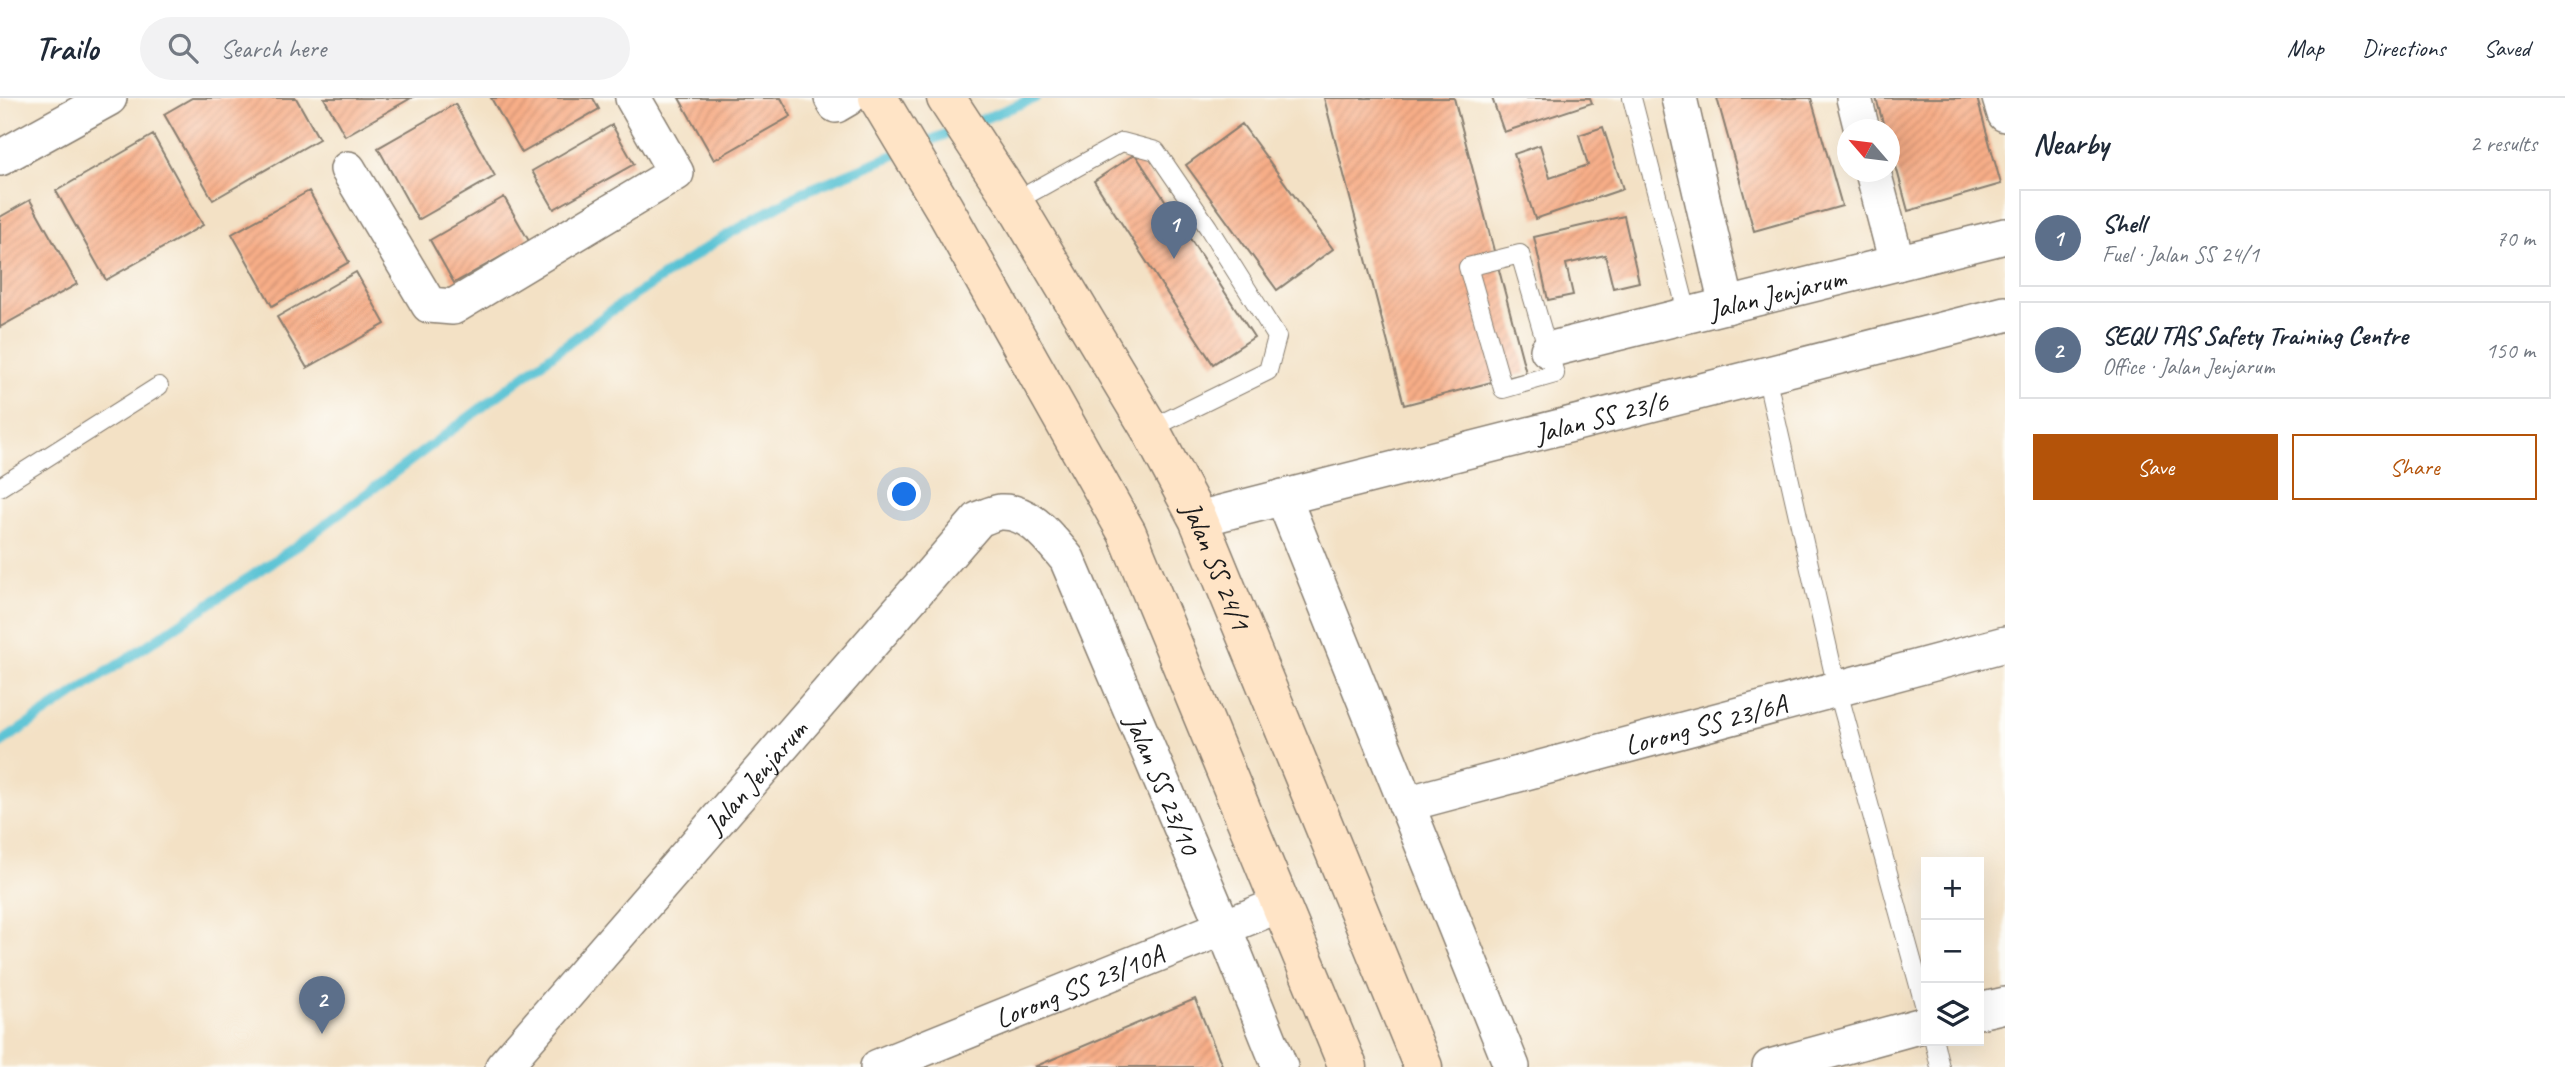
<!DOCTYPE html>
<meta charset="utf-8">
<style>
body{margin:0;font-family:Caveat,sans-serif;background:#f2f2f3;color:#1f2937}
.controls{position:absolute;right:21px;bottom:21px;display:grid;overflow:hidden;border-radius:0px;box-shadow:0 7px 28px #0002}
.controls button{width:63px;height:63px;display:grid;place-items:center;padding:0;border:0;border-bottom:2px solid #e0e1e3;background:#fff;color:#1f2937;font:35px sans-serif}
.compass{position:absolute;left:1837px;top:21px;width:63px;height:63px;border-radius:50%;background:#fff;box-shadow:0 7px 28px #0002;rotate:298deg}
.you{position:absolute;left:905px;top:397px;width:24px;height:24px;margin:-18px;border:5px solid #fff;border-radius:50%;background:#1a73e8;box-shadow:0 0 0 10px #1a73e833}
.badge{display:grid;place-items:center;width:46px;height:46px;border-radius:50%;background:#b45309;color:#fff;font-size:23px;font-weight:700}
.pin{position:absolute;translate:-50% -58px;filter:drop-shadow(0 2px 4px #0008)}
.pin::after{content:'';position:absolute;top:37px;width:24px;height:21px;background:inherit;clip-path:polygon(0 0,100% 0,50% 100%)}
.list{margin:0;padding:0;list-style:none}
h2{display:flex;justify-content:space-between;align-items:center;height:91px;margin:0;padding:0 28px;font-size:30px}
h2 small{font-size:23px;font-weight:400;color:#747a83}
.list li{display:grid;grid-template-columns:46px 1fr auto;gap:21px;align-items:center;box-sizing:border-box;height:98px;margin:0 14px 14px;padding:0 14px;border:2px solid #e0e1e3;border-radius:0px}
.list b{display:block;font-size:26px;white-space:nowrap}
.list p{margin:0;font-size:23px;white-space:nowrap;color:#747a83}
.list em{font-size:23px;font-style:normal;color:#747a83}
.actions{display:flex;gap:14px;padding:21px 28px}
.actions a{flex:1;padding:16px 0;border:2px solid #b45309;border-radius:0px;text-align:center;font-size:24px;color:#b45309}
.actions .main{background:#b45309;color:#fff}
.icon{flex:none;width:38px;height:38px;fill:none;stroke:currentColor;stroke-width:2;stroke-linecap:round;stroke-linejoin:round}
.map{position:relative;flex:none;width:2005px;height:969px;overflow:hidden}
header{display:flex;align-items:center;gap:42px;box-sizing:border-box;height:98px;padding:0 35px;background:#fff;border-bottom:2px solid #e0e1e3}
header strong{font-size:33px}
nav{display:flex;gap:38px;margin-inline-start:auto;font-size:24px}
.search{width:490px;height:63px;background:#f2f2f3;display:flex;align-items:center;gap:18px;box-sizing:border-box;padding:0 24px;border-radius:38px;color:#747a83;font-size:26px}
main{display:flex}
aside{flex:1;background:#fff}
.map>svg:first-child{display:block}
</style>
<header>
<strong>Trailo</strong>
<div class="search"><svg class="icon" aria-label="search" viewBox="0 0 24 24"><circle cx="10" cy="10" r="6"/><path d="M15 15l6 6"/></svg>Search here</div>
<nav><a>Map</a><a>Directions</a><a>Saved</a></nav>
</header>
<main>
<div class="map">
<svg width="2005" height="969" viewBox="0 0 2005 969">
<defs>
<pattern id="building-hatch" width="6" height="6" patternUnits="userSpaceOnUse" patternTransform="scale(1.75)"><rect width="6" height="6" fill="#f7ad87"/><path d="M-1 1l2-2M0 6l6-6M5 7l2-2" fill="none" stroke="#d39474"/></pattern>
</defs>
<rect width="100%" height="100%" fill="#fdfcf7"/>
<filter id="ink" filterUnits="userSpaceOnUse"><feTurbulence type="fractalNoise" baseFrequency=".0143" numOctaves="2"/><feDisplacementMap in="SourceGraphic" scale="14" xChannelSelector="R" yChannelSelector="G"/><feConvolveMatrix kernelMatrix="1 2 1 2 8 2 1 2 1" color-interpolation-filters="sRGB"/></filter>
<filter id="wash" filterUnits="userSpaceOnUse"><feTurbulence type="fractalNoise" baseFrequency=".00686" numOctaves="4" result="noise"/><feDisplacementMap in="SourceGraphic" scale="28" xChannelSelector="R" yChannelSelector="G"/><feGaussianBlur stdDeviation="1.57" result="paint"/><feColorMatrix in="noise" values="0 0 0 0 0 0 0 0 0 0 0 0 0 0 0 0 0 1.4 0 .05"/><feComposite in="paint" operator="in"/></filter>
<g filter="url(#wash)">
<rect width="100%" height="100%" fill="#f3e1c5"/>
<g fill="none" stroke-linecap="round" stroke-linejoin="round">
<!-- stream -->
<path stroke="#58c2d4" stroke-width="10" d="M0,645L295,449L611,213L715,144L803,94L1035,0"/>
</g>
<g id="blocks">
<!-- building -->
<path fill="url(#building-hatch)" d="M192,0H296L319,41L213,102L164,16Z
M324,0H411L345,38Z
M491,0H593L599,11L522,55Z
M679,0H781L791,18L714,62Z
M1324,0H1454L1526,275L1404,307Z
M1492,0H1590L1592,5L1504,34Z
M1717,0H1811L1842,108L1754,133Z
M1876,0H1977L2001,86L1908,113L1890,46V32H1885Z
M455,6L495,78L418,122L378,50Z
M1242,26L1333,151L1277,192L1186,67Z
M612,27L634,66L554,111L532,73Z
M1603,29L1623,91L1535,121L1514,56L1540,47L1550,80L1588,67L1579,37Z
M153,37L203,127L106,182L56,93Z
M1135,56L1254,239L1213,266L1094,83Z
M309,93L349,164L272,208L232,136Z
M504,99L529,143L454,185L430,142Z
M30,102L77,186L0,229V119Z
M1624,118L1639,184L1613,190L1605,157L1566,166L1573,197L1548,202L1534,139Z
M356,174L385,226L307,270L277,219Z
M1195,901L1222,967L1217,969H1034Z"/>
</g>
</g>
<g filter="url(#ink)">
<use href="#blocks" fill-opacity="0" stroke="#887e70" stroke-width="2"/>
<g fill="none" stroke-linecap="round" stroke-linejoin="round">
<!-- lane casing -->
<g stroke="#887e70" stroke-width="20">
<path id="lane" d="M1632,0L1688,218
M1014,104L1122,44L1156,53L1208,129L1277,239L1268,273L1150,331
M1520,156L1555,276L1503,291L1468,169Z
M1766,277L1837,590L1926,913
M0,389L159,288
M1934,943L1940,969"/>
</g>
<!-- street casing -->
<g stroke="#887e70" stroke-width="38">
<g id="street">
<path d="M832,0L836,7L848,0"/>
<path d="M1679,0L1727,208"/>
<path d="M1854,0L1862,32"/>
<path d="M2000,0L2005,16"/>
<path d="M0,60L109,0"/>
<path d="M348,71L429,207L453,209L676,75L633,0"/>
<path d="M1873,74L1897,165"/>
<path id="s1" d="M1548,252L2005,138"/>
<path d="M1283,399L1512,969"/>
<path id="s2" d="M1198,421L2005,216"/>
<path id="s3" d="M1406,706L2005,546"/>
<path d="M1979,913L2005,907"/>
<path id="s4" d="M503,969L979,421C985,419 993,415 1000,414C1030,412 1050,441 1067,461L1224,830L1280,969"/>
<path id="s5" d="M878,969L1279,807"/>
<path d="M1770,969L1926,926"/>
</g>
</g>
<!-- secondary casing -->
<g stroke="#887e70" stroke-width="41">
<g id="secondary">
<path d="M878,0L944,110L1127,435L1348,969"/>
<path id="s6" d="M946,0L1014,104L1150,331L1198,421L1423,969"/>
</g>
</g>
<!-- lane -->
<use href="#lane" stroke="#fff" stroke-width="18"/>
<!-- street -->
<use href="#street" stroke="#fff" stroke-width="35"/>
<!-- secondary -->
<use href="#secondary" stroke="#ffe4c6" stroke-width="38"/>
</g>
</g>
<g text-anchor="middle" stroke-width="5" stroke-linejoin="round" paint-order="stroke">
<!-- street labels -->
<g font-size="28" fill="#1c1c1c" stroke="#fdfcf7">
<text dy="10" stroke="none"><textPath href="#s1" startOffset="236">Jalan Jenjarum</textPath></text>
<text dy="10" stroke="none"><textPath href="#s2" startOffset="416">Jalan SS 23/6</textPath></text>
<text dy="10" stroke="none"><textPath href="#s6" startOffset="541">Jalan SS 24/1</textPath></text>
<text dy="10" stroke="none"><textPath href="#s3" startOffset="310">Lorong SS 23/6A</textPath></text>
<text dy="10" stroke="none"><textPath href="#s4" startOffset="385">Jalan Jenjarum</textPath></text>
<text dy="10" stroke="none"><textPath href="#s4" startOffset="1078">Jalan SS 23/10</textPath></text>
<text dy="10" stroke="none"><textPath href="#s5" startOffset="217">Lorong SS 23/10A</textPath></text>
</g>
</g>
</svg>
<div class="controls">
<button>+</button>
<button>−</button>
<button><svg class="icon" aria-label="layers" viewBox="0 0 24 24"><path d="M12 4l9 5-9 5-9-5zM3 14l9 5 9-5"/></svg></button>
</div>
<svg class="compass" viewBox="-18 -18 36 36"><path d="M0-13l5 13h-10z" fill="#e53935"/><path d="M0 13l5-13h-10z" fill="#747a83"/></svg>
<div class="you"></div>
<div class="pin badge" style="left:1174px;top:161px;background:#5c6f8a">1</div>
<div class="pin badge" style="left:322px;top:936px;background:#5c6f8a">2</div>
</div>
<aside>
<h2>Nearby<small>2 results</small></h2>
<ul class="list">
<li><span class="badge" style="background:#5c6f8a">1</span><div><b>Shell</b><p>Fuel · Jalan SS 24/1</p></div><em>70 m</em></li>
<li><span class="badge" style="background:#5c6f8a">2</span><div><b>SEQU TAS Safety Training Centre</b><p>Office · Jalan Jenjarum</p></div><em>150 m</em></li>
</ul>
<div class="actions"><a class="main">Save</a><a>Share</a></div>
</aside>
</main>
